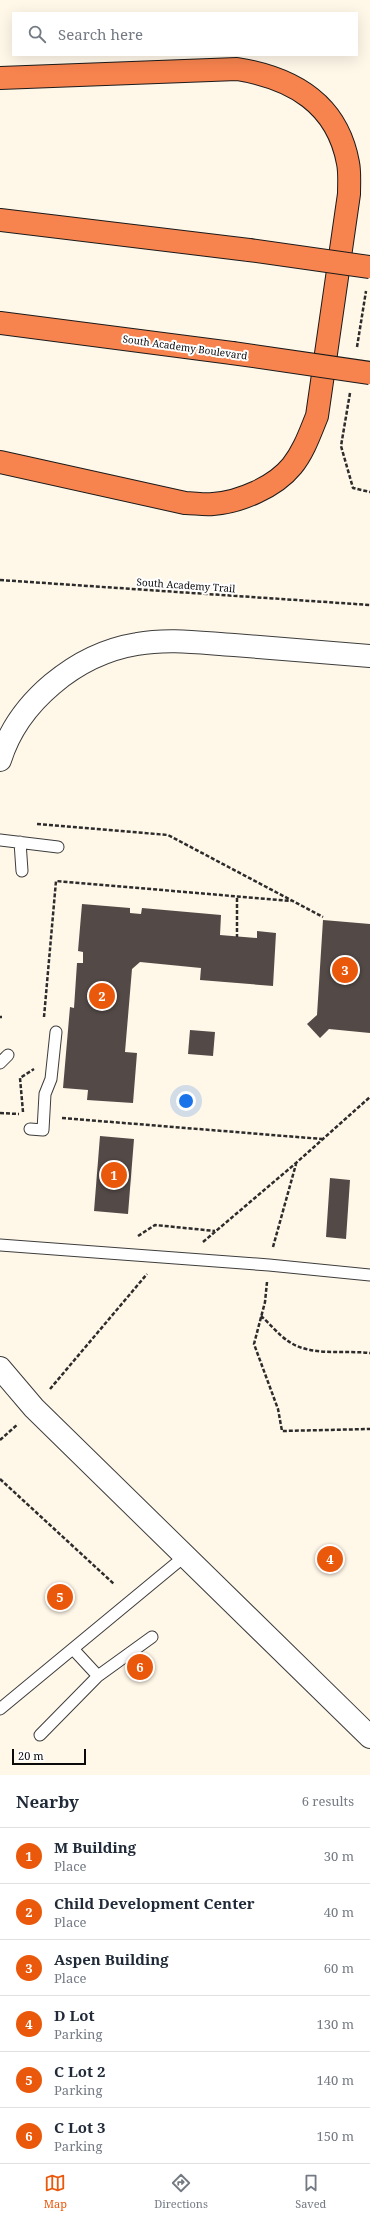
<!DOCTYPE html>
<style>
body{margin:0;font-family:"Noto Serif",serif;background:#f2f2f3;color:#1f2937}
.scale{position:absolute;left:12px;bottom:10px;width:74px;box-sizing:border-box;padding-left:4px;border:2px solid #0a0a0a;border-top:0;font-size:11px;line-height:14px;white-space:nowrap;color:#0a0a0a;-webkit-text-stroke:3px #fff;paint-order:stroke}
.you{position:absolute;left:186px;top:1101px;width:14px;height:14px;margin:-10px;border:3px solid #fff;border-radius:50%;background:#1a73e8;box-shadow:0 0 0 6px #1a73e833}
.badge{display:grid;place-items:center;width:26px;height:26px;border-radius:50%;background:#ea580c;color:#fff;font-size:13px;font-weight:700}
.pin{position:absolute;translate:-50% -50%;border:2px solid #fff;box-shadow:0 1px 4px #0006}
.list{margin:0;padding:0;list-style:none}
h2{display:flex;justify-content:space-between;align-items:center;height:52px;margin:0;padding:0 16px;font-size:17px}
h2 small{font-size:13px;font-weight:400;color:#747a83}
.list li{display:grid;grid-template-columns:26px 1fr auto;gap:12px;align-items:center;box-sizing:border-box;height:56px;padding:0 16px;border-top:1px solid #e0e1e3}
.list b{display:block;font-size:15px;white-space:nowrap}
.list p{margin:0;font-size:13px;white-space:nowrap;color:#747a83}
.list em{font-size:13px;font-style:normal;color:#747a83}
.icon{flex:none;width:22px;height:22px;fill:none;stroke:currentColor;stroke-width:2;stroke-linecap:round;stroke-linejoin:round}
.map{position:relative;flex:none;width:370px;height:1775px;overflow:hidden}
.search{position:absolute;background:#fff;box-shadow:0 4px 16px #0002;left:12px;right:12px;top:12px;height:44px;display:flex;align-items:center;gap:10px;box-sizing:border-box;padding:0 14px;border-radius:0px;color:#747a83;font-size:15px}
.sheet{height:388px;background:#fff}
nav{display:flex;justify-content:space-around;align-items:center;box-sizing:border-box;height:56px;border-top:1px solid #e0e1e3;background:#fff;font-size:11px;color:#747a83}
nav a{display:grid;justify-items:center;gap:2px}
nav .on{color:#ea580c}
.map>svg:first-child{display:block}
</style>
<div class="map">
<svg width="370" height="1775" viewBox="0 0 370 1775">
<rect width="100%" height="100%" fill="#fff7e8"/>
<!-- building -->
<path fill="#534a47" d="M82,904L130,908V913L141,914L142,908L221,915L220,935L257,938V931L276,933L273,986L200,980L201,968L140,962L132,969L125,1052L137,1053L133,1103L87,1100L88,1090L63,1088L70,1007L74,1008L77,963H83V952L78,951Z
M323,920L370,924V1033L329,1029L320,1038L307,1024L317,1015Z
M190,1030L215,1032L213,1056L188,1054Z
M100,1136L134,1139L128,1214L94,1211Z
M330,1178L350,1180L346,1239L326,1237Z"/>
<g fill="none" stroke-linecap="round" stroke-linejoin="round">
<!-- lane casing -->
<g stroke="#3d3d3d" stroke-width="13">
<path id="lane" d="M0,840L58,847
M20,842L22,871
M0,1063L8,1055
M30,1129L43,1130L45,1094L51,1079L56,1032
M0,1245L269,1265L370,1275
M73,1649L98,1676
M0,1709L185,1556
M40,1735L98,1676L152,1637"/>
</g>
<!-- street casing -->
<g stroke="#3d3d3d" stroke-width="24">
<path id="street" d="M0,760C18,702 76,654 137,644C169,638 202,643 234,645C279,649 325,652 370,656
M0,1368L34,1408L370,1737"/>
</g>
<!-- highway casing -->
<g stroke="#1b1b1b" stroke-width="24">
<path id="highway" d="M0,78L237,69C292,78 337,103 348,163C350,173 349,184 349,194L317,416C310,433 304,451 292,466C275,487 240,502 213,504C204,505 194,503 185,503L0,462
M0,220L249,250
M0,323L232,353"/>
</g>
<!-- path -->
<path stroke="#2c2c2c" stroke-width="2.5" stroke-dasharray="4 2" stroke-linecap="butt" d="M357,347L366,291
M350,393L341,446L353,488L370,492
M0,580L370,605
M37,824L168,835L323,917
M237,898V937
M0,1017H2
M44,1017L56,881L291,901
M23,1112L20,1078L34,1069
M0,1113L19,1114
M62,1118L322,1139
M138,1236L155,1225L215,1231
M203,1242L296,1163L370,1097
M273,1247L296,1164
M267,1282L265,1302L254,1344L278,1409L282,1431L370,1429
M261,1316C269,1323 280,1336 288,1341C311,1357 343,1350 370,1353
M50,1389L147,1274
M0,1440L18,1424
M0,1479L114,1584"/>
<!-- lane -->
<use href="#lane" stroke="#fff" stroke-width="11"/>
<!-- street -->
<use href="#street" stroke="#fff" stroke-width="22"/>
<!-- highway -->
<use href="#highway" stroke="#f7834e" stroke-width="22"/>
<!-- highway-bridge casing -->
<g stroke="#1b1b1b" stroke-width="24" stroke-linecap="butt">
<path id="highway-bridge" d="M249,250L370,267
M232,353L370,373"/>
</g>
<!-- highway-bridge -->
<use href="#highway-bridge" stroke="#f7834e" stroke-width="22"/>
</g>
<g text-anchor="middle" stroke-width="4" stroke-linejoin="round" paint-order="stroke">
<!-- street labels -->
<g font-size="10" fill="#0a0a0a" stroke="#fff">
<text transform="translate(185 347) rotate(8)" y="4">South Academy Boulevard</text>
<text transform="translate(186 585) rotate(4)" y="4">South Academy Trail</text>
</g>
</g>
</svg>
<div class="scale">20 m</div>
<div class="you"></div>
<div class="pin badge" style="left:114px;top:1175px">1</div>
<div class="pin badge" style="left:102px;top:996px">2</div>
<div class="pin badge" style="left:345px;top:970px">3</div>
<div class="pin badge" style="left:330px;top:1559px">4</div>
<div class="pin badge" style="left:60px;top:1597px">5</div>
<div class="pin badge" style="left:140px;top:1667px">6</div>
<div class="search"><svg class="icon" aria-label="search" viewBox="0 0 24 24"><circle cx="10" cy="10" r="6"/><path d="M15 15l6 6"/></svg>Search here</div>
</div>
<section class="sheet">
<h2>Nearby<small>6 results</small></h2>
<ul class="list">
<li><span class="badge">1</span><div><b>M Building</b><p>Place</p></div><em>30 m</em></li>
<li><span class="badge">2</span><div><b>Child Development Center</b><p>Place</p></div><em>40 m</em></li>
<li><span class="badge">3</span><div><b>Aspen Building</b><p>Place</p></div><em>60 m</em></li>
<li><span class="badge">4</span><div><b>D Lot</b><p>Parking</p></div><em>130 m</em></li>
<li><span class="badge">5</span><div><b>C Lot 2</b><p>Parking</p></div><em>140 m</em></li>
<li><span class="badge">6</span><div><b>C Lot 3</b><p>Parking</p></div><em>150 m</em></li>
</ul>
</section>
<nav>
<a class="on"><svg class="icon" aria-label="map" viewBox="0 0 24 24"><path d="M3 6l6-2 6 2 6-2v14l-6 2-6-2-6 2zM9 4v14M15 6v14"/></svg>Map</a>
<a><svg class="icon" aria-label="directions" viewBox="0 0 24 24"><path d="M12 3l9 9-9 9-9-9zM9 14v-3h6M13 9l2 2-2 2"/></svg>Directions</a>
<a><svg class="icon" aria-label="saved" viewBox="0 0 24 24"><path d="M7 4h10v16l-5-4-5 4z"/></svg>Saved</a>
</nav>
